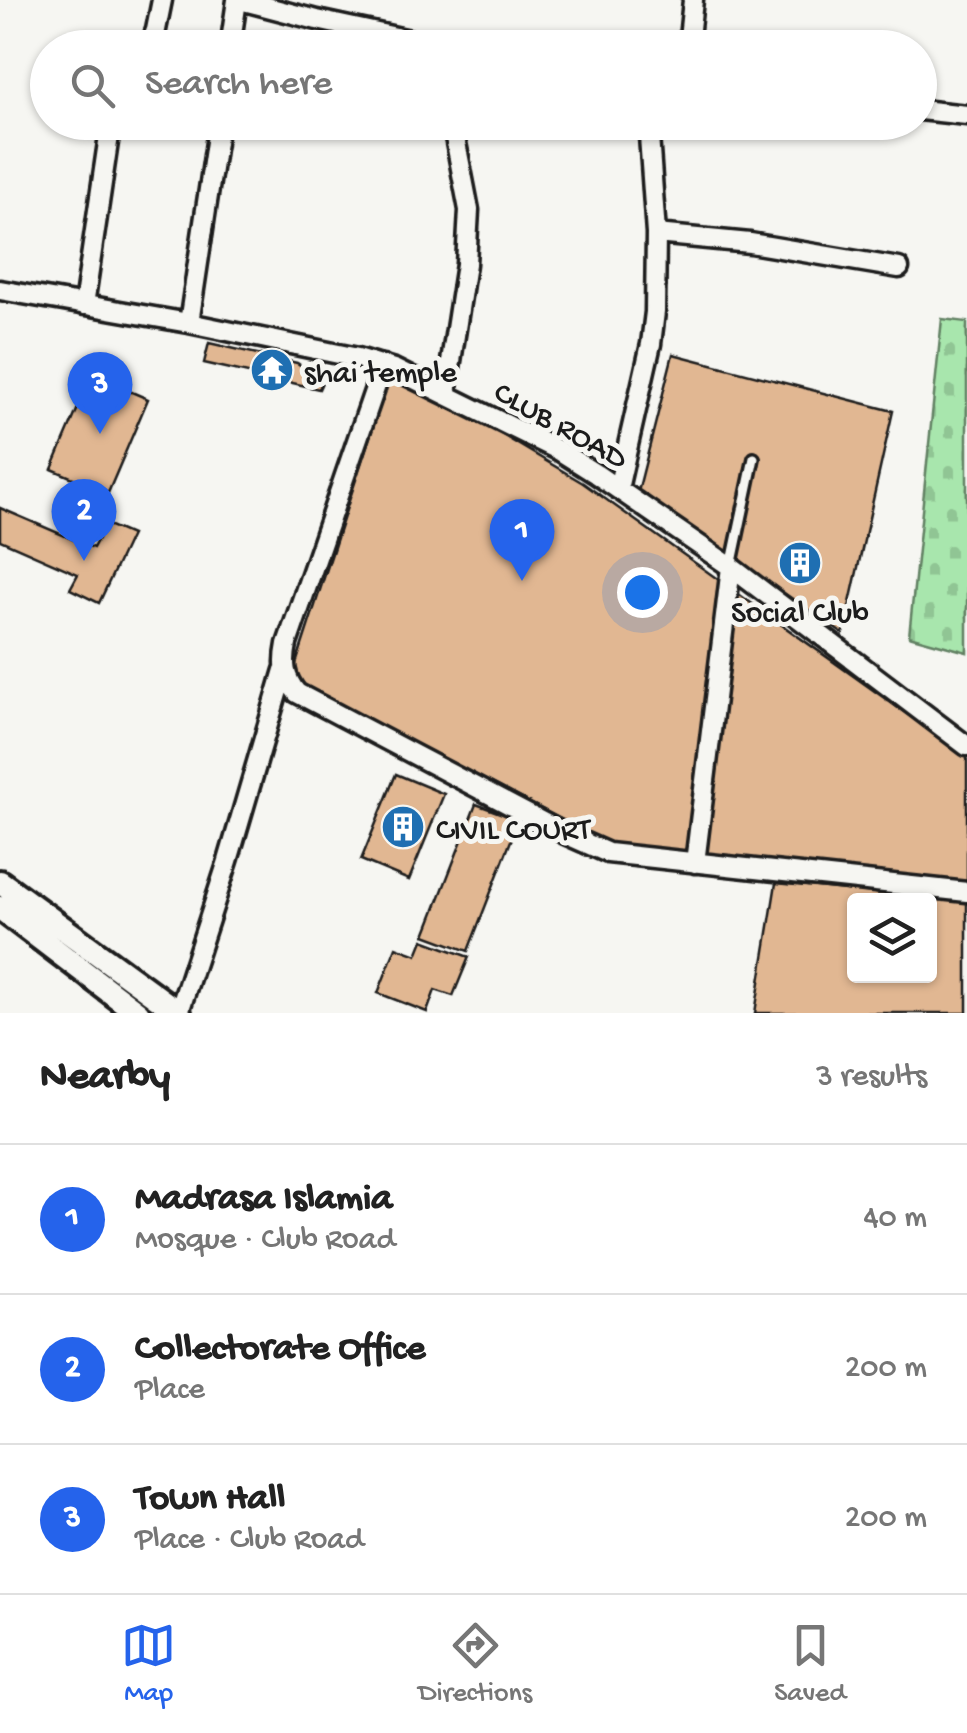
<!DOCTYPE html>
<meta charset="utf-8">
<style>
body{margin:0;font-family:"Gochi Hand",sans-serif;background:#f2f2f2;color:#222}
.controls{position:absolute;right:30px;bottom:30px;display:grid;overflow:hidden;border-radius:10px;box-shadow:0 2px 8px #0004}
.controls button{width:90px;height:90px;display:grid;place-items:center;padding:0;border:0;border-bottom:2px solid #e0e0e0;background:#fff;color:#222;font:50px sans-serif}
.you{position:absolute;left:642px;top:592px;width:35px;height:35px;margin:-25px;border:8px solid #fff;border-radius:50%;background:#1a73e8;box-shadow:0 0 0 15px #1a73e833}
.badge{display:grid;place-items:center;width:65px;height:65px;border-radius:50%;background:#2563eb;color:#fff;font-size:32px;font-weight:700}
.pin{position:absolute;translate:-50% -82px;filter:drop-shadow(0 2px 5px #0008)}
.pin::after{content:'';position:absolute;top:52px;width:35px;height:30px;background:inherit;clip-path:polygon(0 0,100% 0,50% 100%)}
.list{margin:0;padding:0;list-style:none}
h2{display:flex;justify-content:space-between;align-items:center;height:130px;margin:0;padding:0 40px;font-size:42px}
h2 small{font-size:32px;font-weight:400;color:#767676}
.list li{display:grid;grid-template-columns:65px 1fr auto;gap:30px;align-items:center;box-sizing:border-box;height:150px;padding:0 40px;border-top:2px solid #e0e0e0}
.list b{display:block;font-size:38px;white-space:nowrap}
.list p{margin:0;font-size:32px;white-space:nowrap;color:#767676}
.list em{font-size:32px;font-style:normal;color:#767676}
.icon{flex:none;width:55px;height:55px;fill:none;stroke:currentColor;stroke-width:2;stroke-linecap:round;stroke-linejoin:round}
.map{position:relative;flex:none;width:967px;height:1013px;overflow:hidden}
.search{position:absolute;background:#fff;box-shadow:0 2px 8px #0004;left:30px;right:30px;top:30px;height:110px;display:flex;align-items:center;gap:25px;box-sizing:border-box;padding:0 35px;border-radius:55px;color:#767676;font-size:38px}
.sheet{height:580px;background:#fff}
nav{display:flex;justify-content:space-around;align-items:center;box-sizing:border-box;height:140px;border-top:2px solid #e0e0e0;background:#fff;font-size:28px;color:#767676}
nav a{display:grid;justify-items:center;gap:5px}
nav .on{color:#2563eb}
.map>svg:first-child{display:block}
</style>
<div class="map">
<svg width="967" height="1013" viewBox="0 0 967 1013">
<defs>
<pattern id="cemetery-stones" width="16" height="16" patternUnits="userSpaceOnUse" patternTransform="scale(2.5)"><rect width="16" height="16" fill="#a8e6ad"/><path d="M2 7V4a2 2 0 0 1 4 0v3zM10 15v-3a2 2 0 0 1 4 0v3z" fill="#90c594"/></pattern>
</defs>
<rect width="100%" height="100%" fill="#f6f6f2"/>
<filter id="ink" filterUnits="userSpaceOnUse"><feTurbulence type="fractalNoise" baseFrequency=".01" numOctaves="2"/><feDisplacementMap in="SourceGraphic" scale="20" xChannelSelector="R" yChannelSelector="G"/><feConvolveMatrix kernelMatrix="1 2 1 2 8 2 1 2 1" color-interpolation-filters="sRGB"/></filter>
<g filter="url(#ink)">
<!-- cemetery -->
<path fill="url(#cemetery-stones)" stroke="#628164" stroke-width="2.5" d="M942,319L967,322V652L909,636Z"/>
<!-- building -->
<path fill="#e1b792" stroke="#1c1c1c" stroke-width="2.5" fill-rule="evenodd" d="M209,343L297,363L323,380L319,389L204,363Z
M673,354L893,411L843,634L638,492Z
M392,369L583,483L967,757V883L935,882L613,846L291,679Z
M92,375L148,399L108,493L52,469Z
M0,508L93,548L106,524L131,535L99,603L70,589L78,574L0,540Z
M396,774L444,794L409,880L361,860Z
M476,804L519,820L468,951L425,935Z
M776,883L967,902V1013H755ZM854,901H930V976H854Z
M423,940L469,957L453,996L435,990L427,1012L378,993L396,947L417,955Z"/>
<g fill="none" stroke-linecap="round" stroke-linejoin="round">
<!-- lane casing -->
<g stroke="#1c1c1c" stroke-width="16">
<path id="lane" d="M731,567L754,458"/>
</g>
<!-- street casing -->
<g stroke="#1c1c1c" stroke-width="25">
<path id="street" d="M240,0L317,20L447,48
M149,48L156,30L162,0
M230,48L237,0
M688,48L693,0
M920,110L967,115
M656,234L750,243L899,268
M0,290L189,323L358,358L394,369L558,450L596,474L731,567L967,746
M84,305L111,122
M189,323L219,122
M383,365L287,644C283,664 284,677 297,693L565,834L608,853L967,892
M446,394L466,264L469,210L452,122
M618,489L651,344L655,312L656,234L648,122
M695,863L731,567
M179,1012L228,861L284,670"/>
</g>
<!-- secondary casing -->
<g stroke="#1c1c1c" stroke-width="30">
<path id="secondary" d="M0,882L179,1013
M0,908L138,1013"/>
</g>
<!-- lane -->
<use href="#lane" stroke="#f6f6f2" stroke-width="9"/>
<!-- street -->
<use href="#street" stroke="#f6f6f2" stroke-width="18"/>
<!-- secondary -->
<use href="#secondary" stroke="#f6f6f2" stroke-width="22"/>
</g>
</g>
<!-- icons -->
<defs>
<g id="temple-disc" transform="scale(2.25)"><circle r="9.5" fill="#1f6fb2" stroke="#f6f6f2"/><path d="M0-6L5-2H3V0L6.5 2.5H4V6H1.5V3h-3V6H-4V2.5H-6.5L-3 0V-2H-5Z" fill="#fff"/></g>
<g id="building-disc" transform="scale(2.25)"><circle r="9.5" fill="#1f6fb2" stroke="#f6f6f2"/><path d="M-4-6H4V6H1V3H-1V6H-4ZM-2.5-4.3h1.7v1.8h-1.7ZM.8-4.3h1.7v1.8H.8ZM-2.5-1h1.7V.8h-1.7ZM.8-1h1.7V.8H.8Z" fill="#fff"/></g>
</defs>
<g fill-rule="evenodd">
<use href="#temple-disc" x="272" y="370"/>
<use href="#building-disc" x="800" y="563"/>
<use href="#building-disc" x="403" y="827"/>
</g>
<g text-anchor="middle" stroke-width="10" stroke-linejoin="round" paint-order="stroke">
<!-- poi labels -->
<g font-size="32" fill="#1c1c1c" stroke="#f6f6f2" text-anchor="start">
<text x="304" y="381">shai temple</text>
<text x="800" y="621" text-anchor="middle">Social Club</text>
<text x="436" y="838">CIVIL COURT</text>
</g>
<!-- street labels -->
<g font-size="32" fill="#1c1c1c" stroke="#f6f6f2">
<text transform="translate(562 423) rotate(29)" y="11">CLUB ROAD</text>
</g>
</g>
</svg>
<div class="controls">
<button><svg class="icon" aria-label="layers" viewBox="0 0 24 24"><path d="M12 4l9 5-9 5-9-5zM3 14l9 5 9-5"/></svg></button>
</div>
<div class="you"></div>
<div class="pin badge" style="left:522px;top:581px">1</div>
<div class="pin badge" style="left:84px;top:561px">2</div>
<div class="pin badge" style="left:100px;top:434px">3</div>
<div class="search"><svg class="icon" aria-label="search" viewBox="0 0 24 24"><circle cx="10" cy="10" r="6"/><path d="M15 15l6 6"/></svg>Search here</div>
</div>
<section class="sheet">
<h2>Nearby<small>3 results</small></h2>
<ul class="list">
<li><span class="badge">1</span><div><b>Madrasa Islamia</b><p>Mosque · Club Road</p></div><em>40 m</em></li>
<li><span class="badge">2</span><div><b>Collectorate Office</b><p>Place</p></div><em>200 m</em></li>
<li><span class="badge">3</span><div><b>Town Hall</b><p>Place · Club Road</p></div><em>200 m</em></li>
</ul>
</section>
<nav>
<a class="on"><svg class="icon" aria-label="map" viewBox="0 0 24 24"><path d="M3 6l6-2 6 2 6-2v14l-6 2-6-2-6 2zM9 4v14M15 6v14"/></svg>Map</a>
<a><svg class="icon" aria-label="directions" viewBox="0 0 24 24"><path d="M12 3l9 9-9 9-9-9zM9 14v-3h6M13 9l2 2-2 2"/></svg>Directions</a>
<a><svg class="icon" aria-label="saved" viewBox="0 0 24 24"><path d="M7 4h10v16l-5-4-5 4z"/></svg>Saved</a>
</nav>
